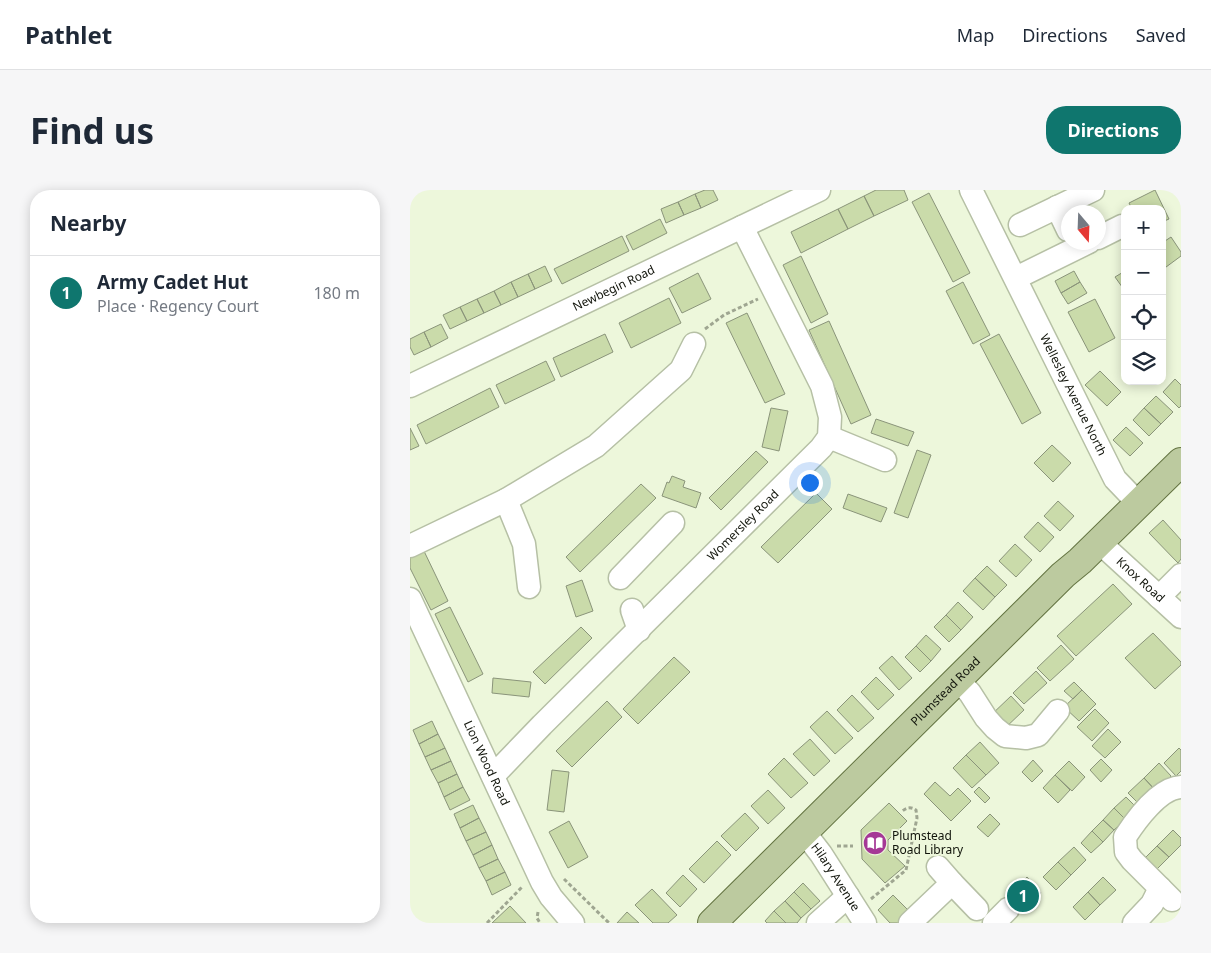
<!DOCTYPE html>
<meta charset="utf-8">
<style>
body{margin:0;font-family:"Noto Sans",sans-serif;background:#f6f6f7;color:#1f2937}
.controls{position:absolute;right:15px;top:15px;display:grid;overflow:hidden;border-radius:10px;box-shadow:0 2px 12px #0003}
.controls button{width:45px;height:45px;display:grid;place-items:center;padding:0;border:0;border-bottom:1px solid #e0e1e3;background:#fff;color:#1f2937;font:25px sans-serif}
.compass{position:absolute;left:651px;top:15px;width:45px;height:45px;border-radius:50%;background:#fff;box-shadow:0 2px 12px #0003;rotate:161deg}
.you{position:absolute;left:399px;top:292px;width:18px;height:18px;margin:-12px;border:4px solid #fff;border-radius:50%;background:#1a73e8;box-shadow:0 0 0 8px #1a73e833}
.badge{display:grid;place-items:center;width:32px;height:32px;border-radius:50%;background:#0f766e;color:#fff;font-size:16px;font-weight:700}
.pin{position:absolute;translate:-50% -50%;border:2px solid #fff;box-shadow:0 1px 5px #0006}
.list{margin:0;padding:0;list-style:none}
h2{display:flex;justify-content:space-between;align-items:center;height:65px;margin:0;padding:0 20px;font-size:21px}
h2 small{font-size:16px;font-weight:400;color:#747a83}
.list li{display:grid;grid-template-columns:32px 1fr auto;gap:15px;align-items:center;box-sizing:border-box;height:75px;padding:0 20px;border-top:1px solid #e0e1e3}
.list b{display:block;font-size:19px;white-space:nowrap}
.list p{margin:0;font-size:16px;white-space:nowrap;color:#747a83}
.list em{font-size:16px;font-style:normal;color:#747a83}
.icon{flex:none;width:28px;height:28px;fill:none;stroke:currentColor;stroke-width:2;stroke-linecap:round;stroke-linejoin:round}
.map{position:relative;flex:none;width:771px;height:733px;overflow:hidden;border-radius:20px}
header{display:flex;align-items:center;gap:30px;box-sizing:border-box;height:70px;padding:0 25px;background:#fff;border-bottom:1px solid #e0e1e3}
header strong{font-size:24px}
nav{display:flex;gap:28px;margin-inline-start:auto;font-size:18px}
.intro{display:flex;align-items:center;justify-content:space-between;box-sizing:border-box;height:120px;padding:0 30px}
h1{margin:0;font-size:35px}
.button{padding:12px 22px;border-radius:20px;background:#0f766e;color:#fff;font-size:18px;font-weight:700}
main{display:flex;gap:30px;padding:0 30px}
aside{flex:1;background:#fff;border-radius:20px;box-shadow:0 2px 12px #0003}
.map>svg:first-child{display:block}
</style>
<header>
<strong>Pathlet</strong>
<nav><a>Map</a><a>Directions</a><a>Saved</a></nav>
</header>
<div class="intro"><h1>Find us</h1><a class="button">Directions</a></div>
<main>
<aside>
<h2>Nearby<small></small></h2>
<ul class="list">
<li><span class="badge">1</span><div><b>Army Cadet Hut</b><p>Place · Regency Court</p></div><em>180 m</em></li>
</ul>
</aside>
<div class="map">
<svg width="771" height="733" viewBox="0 0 771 733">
<rect width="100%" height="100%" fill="#edf7db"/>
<!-- building -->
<path fill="#cadbaa" stroke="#8a947a" d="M295,0H303L308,10L291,18L285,4Z
M466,0H494L498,10L464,26L454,6Z
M745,0L759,29L752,32V19H722L719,13Z
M519,3L560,83L543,92L502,12Z
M285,4L291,18L274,25L268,12Z
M454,6L464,26L438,39L428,19Z
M268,12L274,25L256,33L251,19Z
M428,19L438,39L391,63L381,42Z
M250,29L257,43L223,60L216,46Z
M212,46L219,61L152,94L144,79Z
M761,47L771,62V66L752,80V53Z
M391,66L418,124L401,133L373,75Z
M135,76L142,91L125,99L118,84Z
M664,81L670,92L651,103L645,91Z
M715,81V101L705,87Z
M288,83L301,109L272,123L259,98Z
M118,84L125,99L108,107L101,92Z
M101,92L108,107L91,115L84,101Z
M553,92L580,145L563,154L536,101Z
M670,92L677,103L658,114L651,103Z
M84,101L91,115L74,123L67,109Z
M259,108L271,133L221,158L209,133Z
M67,109L74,123L57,131L50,117Z
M685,109L705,148L679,162L658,122Z
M50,117L57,131L40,139L33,125Z
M337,123L375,204L355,213L316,133Z
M419,131L461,225L441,234L399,140Z
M31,134L38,148L21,157L14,142Z
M14,142L21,157L4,165L0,157V149Z
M195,144L203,162L151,187L143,168Z
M589,144L631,223L612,234L570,154Z
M136,171L145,190L95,214L86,195Z
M690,181L711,202L697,216L675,195Z
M765,189L771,195V216L769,218L753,202Z
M80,198L89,217L16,254L7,235Z
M746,206L763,222L751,234L734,218Z
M361,218L378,221L369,261L352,257Z
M734,218L751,234L739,246L723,230Z
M466,229L504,242L498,256L461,243Z
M716,237L733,253L720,266L703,250Z
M0,238L9,256L0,260Z
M642,255L661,273L643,292L624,273Z
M507,260L521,265L498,328L484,323Z
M346,261L358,272L311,320L299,308Z
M262,286L275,291L273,297L291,303L286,318L252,306L257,292L259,293Z
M231,294L246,308L170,382L156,367Z
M406,303L422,319L368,373L351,357Z
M438,304L477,318L471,332L433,318Z
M648,311L664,326L650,341L634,326Z
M753,330L771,350V369L768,373L739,343Z
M628,332L644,347L630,362L614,347Z
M605,354L622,370L606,387L589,371Z
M13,359L38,411L21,420L0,378V366Z
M577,376L597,395L585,407L565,388Z
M565,388L585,407L573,420L553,401Z
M172,390L183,421L166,427L156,396Z
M703,394L722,414L666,466L647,446Z
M548,412L563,427L551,440L536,425Z
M40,417L73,484L58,492L25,424Z
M536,425L551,440L539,452L524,437Z
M171,437L182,448L135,494L123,482Z
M743,443L771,472V475L745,499L715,468Z
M516,445L531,459L521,471L506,456Z
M651,455L664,469L640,491L627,478Z
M506,456L521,471L510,482L495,467Z
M482,466L502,488L489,500L469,478Z
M264,467L280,482L228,534L213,519Z
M626,481L637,493L614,514L603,503Z
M466,487L484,505L468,520L451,502Z
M83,488L121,492L119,507L82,503Z
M664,492L672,500L663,509L654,501Z
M672,500L686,514L669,531L654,517Z
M442,505L464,528L448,542L427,520Z
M601,506L614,520L592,541L579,527Z
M197,511L212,527L162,577L146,561Z
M685,519L699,533L682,551L667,537Z
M417,521L443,548L425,564L400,537Z
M22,531L28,544L9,554L3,540Z
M698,539L711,552L695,568L682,556Z
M28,544L35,558L15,567L9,554Z
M400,549L420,571L404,586L383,564Z
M570,552L589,573L576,585L556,565Z
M35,558L41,571L21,580L15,567Z
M769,558L771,560V581L766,586L754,573Z
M556,565L576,585L562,598L543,578Z
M374,568L398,593L381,608L358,584Z
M691,569L702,580L691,592L680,580Z
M623,570L633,581L622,592L612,582Z
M41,571L47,584L28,593L21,580Z
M659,571L675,587L662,601L645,585Z
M749,573L761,586L746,601L734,588Z
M142,580L159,582L154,622L137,620Z
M47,584L53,597L34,607L28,593Z
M645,585L660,600L648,613L633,598Z
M734,588L746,601L731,616L718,603Z
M525,592L540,606L548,598L561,611L541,631L514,604Z
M53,597L60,610L40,620L34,607Z
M569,597L580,608L575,613L564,602Z
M358,600L375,618L358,634L341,616Z
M716,607L727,618L715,629L704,618Z
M479,613L497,631L478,650V660L495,676L475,693L452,669L451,640Z
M63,615L69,628L50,638L44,624Z
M704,618L715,629L704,640L693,630Z
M335,623L349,638L326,661L311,646Z
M580,624L590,634L578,647L567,637Z
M69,628L76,642L56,651L50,638Z
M693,630L704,640L693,652L682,641Z
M159,631L178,667L158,678L139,642Z
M763,640L771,648V655L759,667L747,656Z
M682,641L693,652L681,663L671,653Z
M76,642L82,655L63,665L56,651Z
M307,651L321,665L294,693L279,679Z
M82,655L88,669L69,678L63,665Z
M747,656L759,667L743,683L732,671Z
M664,657L676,670L661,685L648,672Z
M88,669L95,682L76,691L69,678Z
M648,672L661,685L646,700L633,687Z
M95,682L101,695L82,705L76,691Z
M273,685L287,699L270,717L256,703Z
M617,687L631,703L610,723L595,709Z
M693,687L706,700L690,715L678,702Z
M393,693L410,711L401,719L384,702Z
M242,699L267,725L258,733H243L225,715Z
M384,702L401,719L391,728L375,711Z
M678,702L690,715L675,730L663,717Z
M483,705L501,723L491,733H480L468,720Z
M375,711L391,728L387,733H376L364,721Z
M100,716L116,733H82Z
M364,721L376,733H357L355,731Z
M217,722L229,733H207Z"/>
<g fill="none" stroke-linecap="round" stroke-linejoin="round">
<!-- minor casing -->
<g stroke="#b6c0a5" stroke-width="25">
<g id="minor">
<path id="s1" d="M561,0L705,289L729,314"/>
<path d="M647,17L658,40"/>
<path d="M610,35L683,0"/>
<path d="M688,48L712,36"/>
<path d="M606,88L679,52"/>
<path id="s2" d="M0,196L409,0"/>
<path d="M419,247L475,270"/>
<path d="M96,310L186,256L271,180L284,154"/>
<path id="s3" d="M689,352L771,427"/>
<path d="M0,356L96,310L114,354L119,397"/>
<path d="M210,388L263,333"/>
<path d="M749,407L771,385"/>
<path id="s4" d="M0,409L132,692L141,707L163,733"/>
<path d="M222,420L229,440"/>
<path d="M548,490L560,503L576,528L585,538L595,546L616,548L628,545L648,521"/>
<path id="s5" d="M83,586L132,535L411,258L419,247L420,227L412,196L332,37"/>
<path id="s6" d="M394,642L411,664L455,733"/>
<path d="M542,693L567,719"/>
<path d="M762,710L722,670L716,662L715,647C726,630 749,598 771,597"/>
<path d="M408,733L438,706"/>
<path d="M500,733L542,693L528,677"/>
<path d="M584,733L598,719"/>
<path d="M724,733L742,714L750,698"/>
</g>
</g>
<!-- major casing -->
<g stroke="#647442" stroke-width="30">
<g id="major">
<path id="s7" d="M302,733L653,385L670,371L771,272"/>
</g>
</g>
<!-- path -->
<path stroke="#9fa691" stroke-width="3" stroke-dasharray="4 2.5" stroke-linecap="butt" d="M295,139L314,125L348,109
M427,656H443
M154,689L199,733
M461,709L496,680L507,628L506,620C500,616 496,618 491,622
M128,722L127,728L130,733
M77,733L113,696"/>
<!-- minor -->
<use href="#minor" stroke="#fff" stroke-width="22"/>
<!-- major -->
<use href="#major" stroke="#bcca9f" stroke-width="28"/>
</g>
<!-- icons -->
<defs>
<g id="library-disc" transform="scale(1.25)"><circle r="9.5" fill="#a53896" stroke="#edf7db"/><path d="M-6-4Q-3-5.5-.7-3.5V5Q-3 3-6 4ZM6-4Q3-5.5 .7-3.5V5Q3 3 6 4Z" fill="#fff"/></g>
</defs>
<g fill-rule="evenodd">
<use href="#library-disc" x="465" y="653"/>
</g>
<g text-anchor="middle" stroke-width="4" stroke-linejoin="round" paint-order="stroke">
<!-- street labels -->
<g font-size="12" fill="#11140b" stroke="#edf7db">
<text dy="4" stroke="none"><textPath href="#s2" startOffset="226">Newbegin Road</textPath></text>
<text dy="4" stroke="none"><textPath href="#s1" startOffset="229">Wellesley Avenue North</textPath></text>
<text dy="4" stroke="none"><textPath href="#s5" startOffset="354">Womersley Road</textPath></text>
<text dy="4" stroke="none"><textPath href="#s3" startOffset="56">Knox Road</textPath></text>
<text dy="4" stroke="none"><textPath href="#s7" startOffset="329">Plumstead Road</textPath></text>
<text dy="4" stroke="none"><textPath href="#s4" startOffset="181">Lion Wood Road</textPath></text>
<text dy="4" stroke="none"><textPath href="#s6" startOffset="55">Hilary Avenue</textPath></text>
</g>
<!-- poi labels -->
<g font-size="12" fill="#11140b" stroke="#edf7db" text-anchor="start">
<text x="482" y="650">Plumstead<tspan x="482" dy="14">Road Library</tspan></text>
</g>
</g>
</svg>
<div class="controls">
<button>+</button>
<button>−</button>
<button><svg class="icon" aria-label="locate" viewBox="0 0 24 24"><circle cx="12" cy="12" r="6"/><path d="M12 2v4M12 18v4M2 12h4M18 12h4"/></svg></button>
<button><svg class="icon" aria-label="layers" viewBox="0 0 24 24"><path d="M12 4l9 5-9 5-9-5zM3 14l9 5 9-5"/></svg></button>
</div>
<svg class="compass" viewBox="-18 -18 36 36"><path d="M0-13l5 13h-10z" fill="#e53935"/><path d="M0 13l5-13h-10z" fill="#747a83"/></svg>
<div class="you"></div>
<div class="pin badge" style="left:613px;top:706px">1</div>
</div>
</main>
